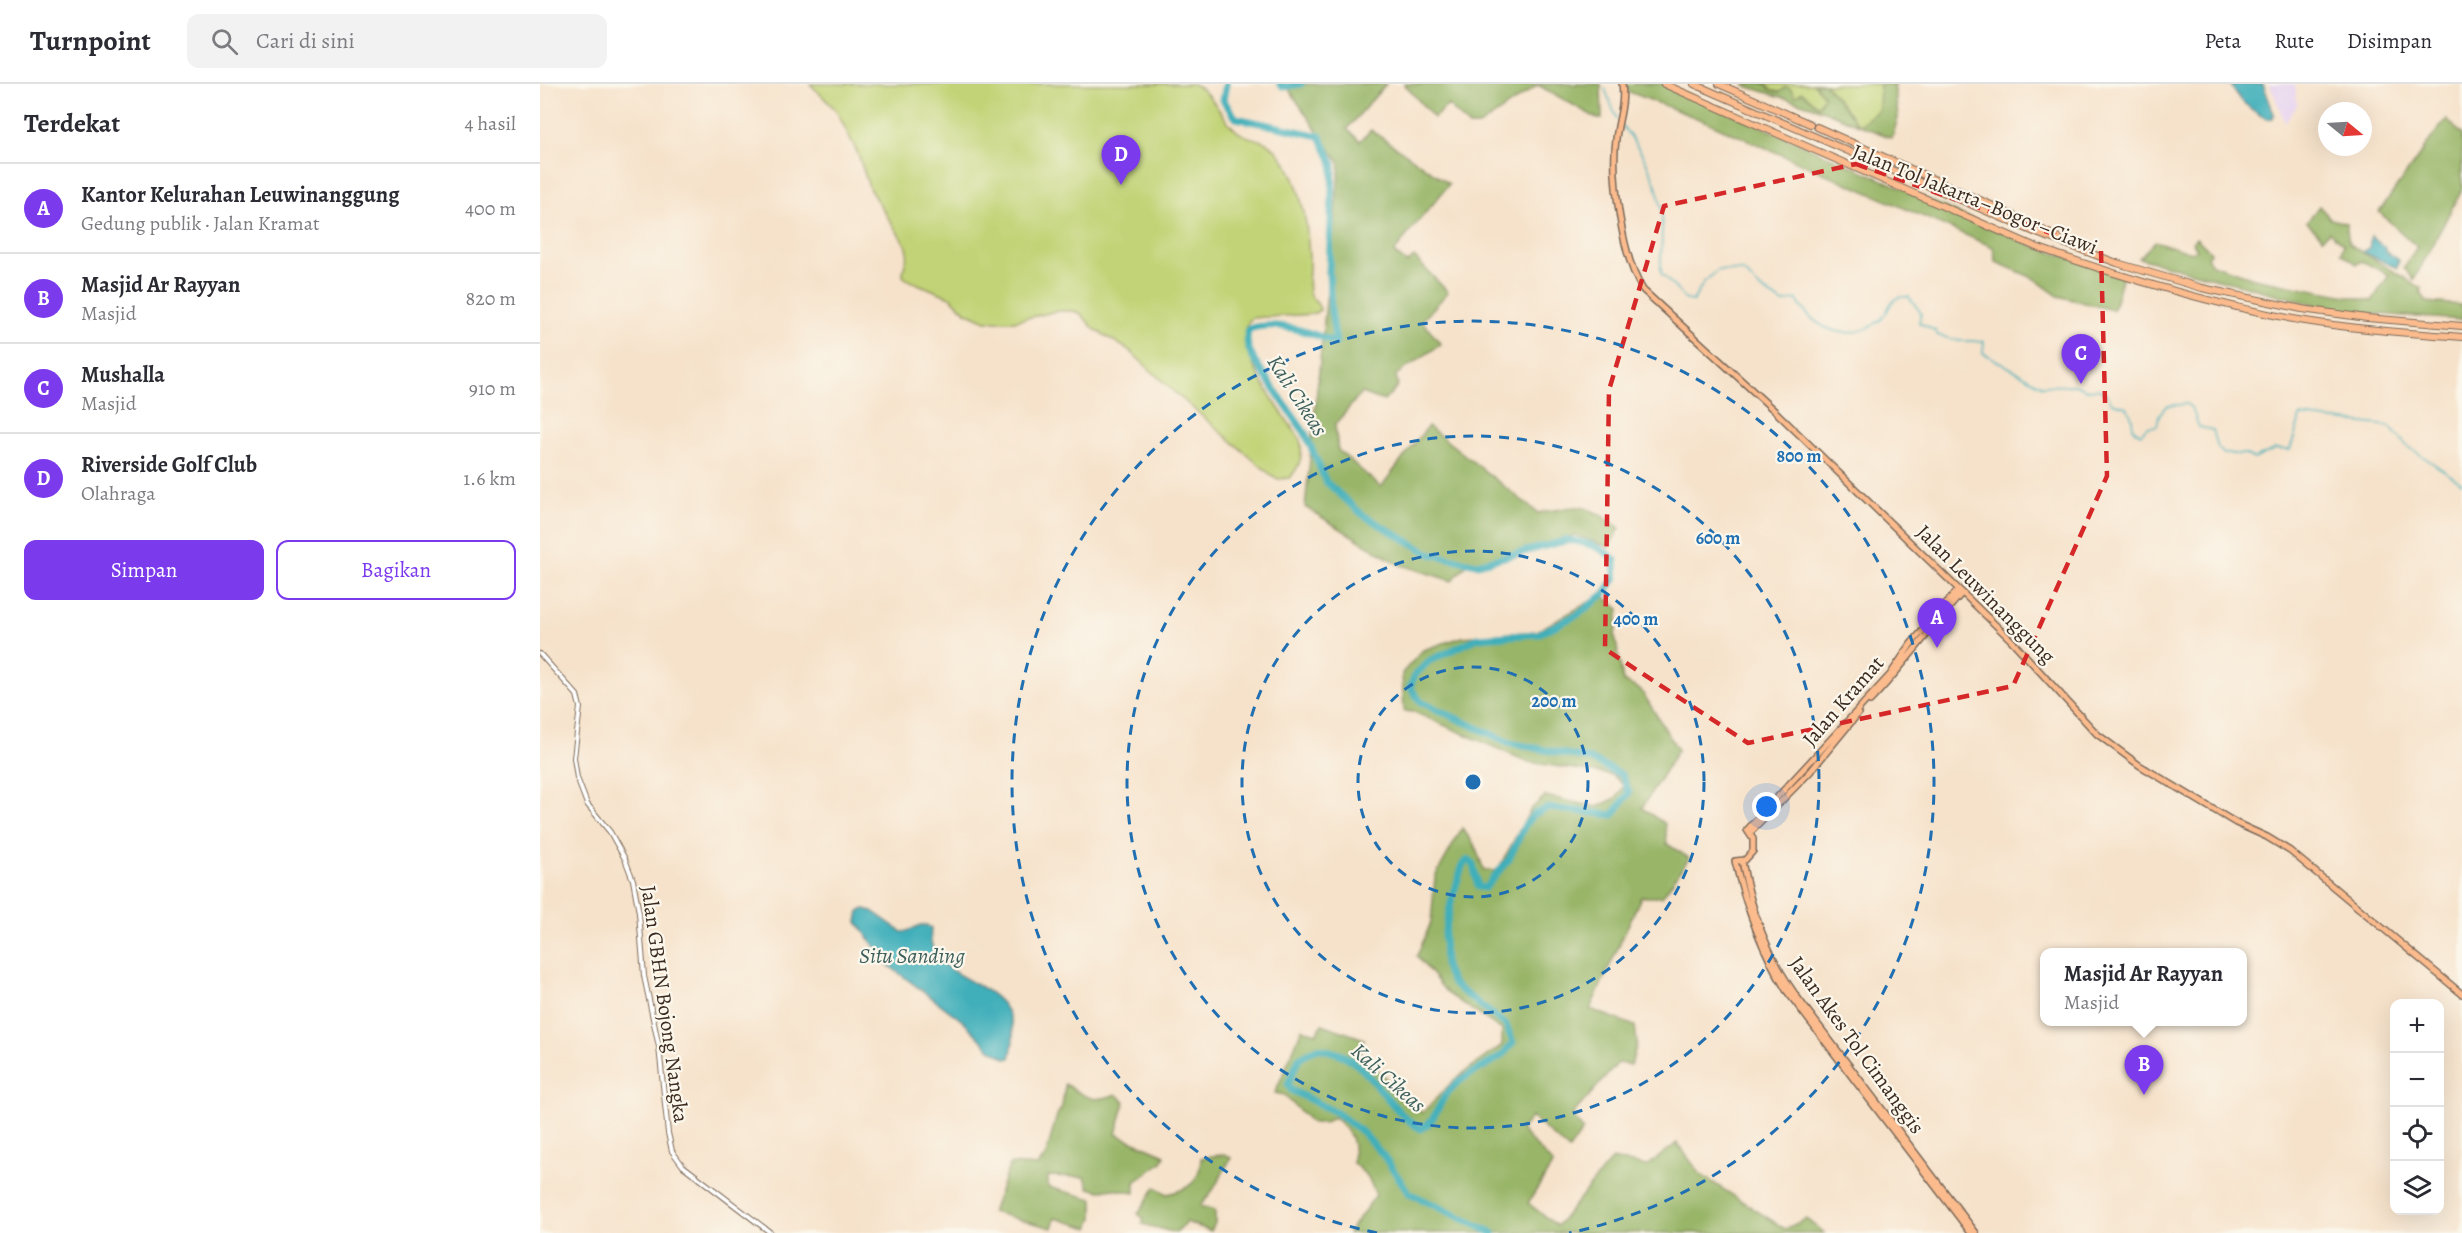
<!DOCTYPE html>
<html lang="id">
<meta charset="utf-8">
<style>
body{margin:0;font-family:Alegreya,serif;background:#f2f2f3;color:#2b2b33}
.controls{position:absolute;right:18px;bottom:18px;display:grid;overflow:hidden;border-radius:12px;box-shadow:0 6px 24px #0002}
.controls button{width:54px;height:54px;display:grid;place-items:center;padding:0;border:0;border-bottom:2px solid #e1e1e2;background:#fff;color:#2b2b33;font:30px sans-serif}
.compass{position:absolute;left:1778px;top:18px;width:54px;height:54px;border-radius:50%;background:#fff;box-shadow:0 6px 24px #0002;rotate:108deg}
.you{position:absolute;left:1227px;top:723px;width:21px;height:21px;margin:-15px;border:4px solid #fff;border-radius:50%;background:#1a73e8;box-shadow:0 0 0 9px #1a73e833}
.badge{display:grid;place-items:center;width:39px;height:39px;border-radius:50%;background:#7c3aed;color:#fff;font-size:20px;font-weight:700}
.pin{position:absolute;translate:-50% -50px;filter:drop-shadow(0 2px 3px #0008)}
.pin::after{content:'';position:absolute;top:32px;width:21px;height:18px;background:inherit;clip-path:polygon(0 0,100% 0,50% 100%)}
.popup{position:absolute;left:1500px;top:864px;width:207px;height:78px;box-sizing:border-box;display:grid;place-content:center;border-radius:12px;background:#fff;filter:drop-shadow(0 2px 4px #0005);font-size:20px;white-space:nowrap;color:#7c7c81}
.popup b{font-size:22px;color:#2b2b33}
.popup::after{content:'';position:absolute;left:50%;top:100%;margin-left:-12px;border:12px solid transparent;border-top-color:#fff}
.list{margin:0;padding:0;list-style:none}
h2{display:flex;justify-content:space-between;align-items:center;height:78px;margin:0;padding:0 24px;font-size:26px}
h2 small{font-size:20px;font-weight:400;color:#7c7c81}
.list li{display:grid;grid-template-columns:39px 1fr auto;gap:18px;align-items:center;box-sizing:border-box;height:90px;padding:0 24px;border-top:2px solid #e1e1e2}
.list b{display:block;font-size:22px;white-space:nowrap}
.list p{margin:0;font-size:20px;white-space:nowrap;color:#7c7c81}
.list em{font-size:20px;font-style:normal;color:#7c7c81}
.actions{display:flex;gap:12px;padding:18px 24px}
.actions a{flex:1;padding:14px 0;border:2px solid #7c3aed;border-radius:12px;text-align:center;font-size:21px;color:#7c3aed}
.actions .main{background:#7c3aed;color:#fff}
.icon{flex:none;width:33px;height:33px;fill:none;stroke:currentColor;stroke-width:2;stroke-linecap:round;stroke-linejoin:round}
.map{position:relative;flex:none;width:1922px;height:1149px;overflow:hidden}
header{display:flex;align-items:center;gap:36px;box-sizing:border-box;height:84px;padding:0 30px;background:#fff;border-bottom:2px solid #e1e1e2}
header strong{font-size:28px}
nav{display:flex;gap:33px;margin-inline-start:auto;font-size:21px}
.search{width:420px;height:54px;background:#f2f2f3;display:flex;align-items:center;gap:15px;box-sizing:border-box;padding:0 21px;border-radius:12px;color:#7c7c81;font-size:22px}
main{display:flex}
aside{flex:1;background:#fff}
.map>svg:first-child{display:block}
</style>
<header>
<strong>Turnpoint</strong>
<div class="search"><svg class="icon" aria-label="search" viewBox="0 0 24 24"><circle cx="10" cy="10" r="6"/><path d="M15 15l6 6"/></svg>Cari di sini</div>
<nav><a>Peta</a><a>Rute</a><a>Disimpan</a></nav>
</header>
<main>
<aside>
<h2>Terdekat<small>4 hasil</small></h2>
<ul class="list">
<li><span class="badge">A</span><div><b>Kantor Kelurahan Leuwinanggung</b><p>Gedung publik · Jalan Kramat</p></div><em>400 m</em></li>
<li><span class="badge">B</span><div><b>Masjid Ar Rayyan</b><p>Masjid</p></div><em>820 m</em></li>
<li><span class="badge">C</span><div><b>Mushalla</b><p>Masjid</p></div><em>910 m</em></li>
<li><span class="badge">D</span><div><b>Riverside Golf Club</b><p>Olahraga</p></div><em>1.6 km</em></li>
</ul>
<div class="actions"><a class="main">Simpan</a><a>Bagikan</a></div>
</aside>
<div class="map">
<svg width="1922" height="1149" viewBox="0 0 1922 1149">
<rect width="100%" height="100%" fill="#fbf7ec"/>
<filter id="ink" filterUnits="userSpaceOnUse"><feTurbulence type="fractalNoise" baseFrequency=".0167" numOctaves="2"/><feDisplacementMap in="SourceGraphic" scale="12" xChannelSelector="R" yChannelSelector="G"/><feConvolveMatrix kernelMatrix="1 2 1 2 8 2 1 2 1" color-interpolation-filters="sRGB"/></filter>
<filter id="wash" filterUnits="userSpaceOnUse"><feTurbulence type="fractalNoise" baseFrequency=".008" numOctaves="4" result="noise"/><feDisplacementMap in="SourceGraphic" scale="24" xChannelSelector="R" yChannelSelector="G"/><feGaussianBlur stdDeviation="1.35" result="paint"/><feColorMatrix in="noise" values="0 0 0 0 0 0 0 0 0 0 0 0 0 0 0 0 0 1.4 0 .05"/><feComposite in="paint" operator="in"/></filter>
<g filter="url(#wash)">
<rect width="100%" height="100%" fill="#f6e2ca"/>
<!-- built -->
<path fill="#e6d2f0" d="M1730,0H1755L1757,21L1745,39Z"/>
<!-- green -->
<path fill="#c1d376" stroke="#7e7e4a" stroke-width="1.5" d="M270,0H654C674,11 680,33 697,47C706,55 721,54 730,61C760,84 768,140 769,175C770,186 767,197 769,207C770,216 779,217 780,226L773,230L712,234C687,256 736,319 750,341C753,346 759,351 760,356C764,371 759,385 749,394L738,395L731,391L634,308L589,266L554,245L541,230L533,227H517L474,237H446L426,228L410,213L368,196L363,192C362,181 370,174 367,163L330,106L318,70L296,26Z
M1210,0H1354L1358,34L1319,41L1261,16Z"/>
<!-- forest -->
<path fill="#98b567" stroke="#6a7042" stroke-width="1.5" d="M742,0H846L807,45L820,57L831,46L909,100C891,124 870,145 854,169L867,179L874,173L908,208L882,237L901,260L856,291L858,302L844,317L821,309L795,341L798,366L841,403L888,342L998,429C1041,421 1043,417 1080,444L1069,463L1035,451L975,473L928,479L912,497L858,480L765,423L800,80L748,4Z
M864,0H1061L1062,35H1058L998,1L939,42H929L908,21L894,34Z
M1086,0H1124L1496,163L1583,191L1574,224L1572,226L1518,212L1493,194L1456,178L1453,163L1162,36L1089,8Z
M1205,0H1226L1231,6L1240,8L1246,3L1251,5L1255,13L1262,8L1278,22L1284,12L1274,0H1285L1319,41L1339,26L1340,0H1354L1358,34L1352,54L1274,23L1205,2Z
M1907,35L1922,51V105L1874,196L1864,184L1877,163L1839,128L1893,52Z
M1779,122L1791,135L1806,139L1809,160L1881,204L1880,209L1887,218L1922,221V236L1821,229L1780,222L1599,174L1615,157L1652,169L1657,165L1652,158L1656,154L1671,168L1667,173L1672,180L1714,194L1832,217L1849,191L1822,177L1817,180L1801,169L1804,160L1789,148L1783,154L1767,138Z
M1062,511L1079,525L1075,552L1083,597L1101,606L1138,666L1102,724L1125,740L1127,760L1149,774L1122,813H1101L1050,925L1095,942L1097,959L1091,981L1078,979L1032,1031L1043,1046L1029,1066L991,1033L981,1046L1013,1080L988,1119L1017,1142L1072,1075L1107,1082L1137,1059L1161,1091L1245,1145L1266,1135L1284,1149H808L836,1111L828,1093L813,1079C815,1054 811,1049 794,1033L784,1039H772L744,1011L735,1009L762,945L777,949L782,940L824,955L821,970L882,1029L915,995L962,961V946L907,909L877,872L891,838L895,793L922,744L934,760L944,786L957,787L991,725L1005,712L1057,723L1076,714L1084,702L1073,691L988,678L874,628L864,627L862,589L883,566L922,553L997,547Z
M525,1000C546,1013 552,1020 576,1010L585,1018L576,1050L625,1071L622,1078L595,1098V1109L574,1105L560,1107L549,1104L545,1093L508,1092V1103L553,1115V1134L549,1144L515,1134L512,1144L452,1128L470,1080L498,1082L506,1071L517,1031L522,1023Z
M685,1070L691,1074L673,1106L660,1122L675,1126V1139L671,1147L646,1138L636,1149L602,1140L604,1135L598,1130L615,1103L627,1110C650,1105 660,1098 661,1074Z"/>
<!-- water -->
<path fill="#3fafba" stroke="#3d6c6c" stroke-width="1.5" d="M1691,0H1723L1734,30L1733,34L1727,35C1714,28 1695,15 1691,0Z
M1831,152L1845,164V167L1859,176L1857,184L1823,168L1829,164Z
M325,825L332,827L362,848C374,847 381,835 391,845C383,909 493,885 470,974L467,975L450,965L424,938L348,881L317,838L319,827Z"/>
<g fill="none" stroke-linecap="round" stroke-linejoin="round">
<!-- stream -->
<path stroke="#3fafba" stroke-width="1.5" d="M1065,5L1077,35
M1080,39C1100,64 1116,90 1121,123C1124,145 1120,168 1121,189L1146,216L1153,217L1164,198L1178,186L1203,187L1221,205L1243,219L1256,215C1274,245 1308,261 1339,237C1351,229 1347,210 1369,213L1381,229L1379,239L1396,247L1397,251L1419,257H1444L1443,269L1503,302L1535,301L1547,306L1558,305L1568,311L1572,319L1587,323L1592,334L1593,345L1601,350L1607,343L1617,342L1619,331L1626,322L1647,320L1652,325L1659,343L1673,346L1678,364L1684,370H1705L1714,375L1735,365L1750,366C1753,354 1758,345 1760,332L1849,342L1866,361L1922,399"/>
<!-- river -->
<path stroke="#3fafba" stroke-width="7" d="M686,0L683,16L696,34L780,52L793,80L789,189L791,226L796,259C770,248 737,236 709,245C704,256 709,266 714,276L765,349L786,398L823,431L890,470L937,480L1028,456C1046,458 1062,463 1075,476V494L1064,510L1039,530L998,550L938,554L889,577L875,591L870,603L881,618L970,659L1050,675L1082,691L1089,709L1073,731L1008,724L994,730L985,741L969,775L945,804L938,803L933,780L928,776L923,780L912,814L904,852L905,883L913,900L966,941L973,958C959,982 926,986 909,1007C898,1019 896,1037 881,1045C851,1028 837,993 808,974C798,968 787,966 777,964L759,974L748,1000L751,1006L797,1029L822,1048L843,1071L869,1109L953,1149
M740,0L743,3L761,0"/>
</g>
</g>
<g filter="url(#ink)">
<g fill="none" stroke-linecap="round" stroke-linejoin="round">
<!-- minor casing -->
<g stroke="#7c6a5a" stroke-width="6">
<path id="minor" d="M0,570L37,611L40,623L34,674L37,694L47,720L70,748L85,775L93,796L99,829L104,892L119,963L128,1049L132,1067L143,1082L231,1149"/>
</g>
<!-- major casing -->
<g stroke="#7c6a5a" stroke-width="8">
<path id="major" d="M1082,0C1085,20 1078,36 1076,55C1071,93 1082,174 1103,206L1238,330L1472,557L1557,650L1599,681L1696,739L1727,753L1750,767L1922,910
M1418,506L1371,560L1350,591L1207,746L1213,755V767L1205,776L1195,777C1206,824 1221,865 1246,906L1431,1149
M1330,617C1363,583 1390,544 1422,509
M1210,749L1270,688L1318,630
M1202,777C1212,829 1226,869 1257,913L1436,1149"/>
</g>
<!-- highway casing -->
<g stroke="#7c6a5a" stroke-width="8">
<path id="highway" d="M1124,0L1496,163C1581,193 1670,220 1759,236C1813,245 1868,249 1922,253
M1154,0L1499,150L1577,179L1662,204L1762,225L1827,234L1922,242
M1179,0L1270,40
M1277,43L1460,125L1519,154"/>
</g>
<!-- minor -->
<use href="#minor" stroke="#fff" stroke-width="4"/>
<!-- major -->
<use href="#major" stroke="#fbbb8d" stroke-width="5"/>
<!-- highway -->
<use href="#highway" stroke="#fbbb8d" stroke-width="6"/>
</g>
</g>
<!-- marked area -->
<path fill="none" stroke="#d62828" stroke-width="4.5" stroke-dasharray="12 8" stroke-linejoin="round" d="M1316,80L1561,167L1567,392L1473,602L1208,659L1065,565L1069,306L1124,122Z"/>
<!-- distance rings -->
<g fill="none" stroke="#1f6fb2" stroke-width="3" stroke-dasharray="10 8">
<circle cx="933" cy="698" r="115"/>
<circle cx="933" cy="698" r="231"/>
<circle cx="933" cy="698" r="346"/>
<path d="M837 1149A461 461 0 1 1 1029 1149"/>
</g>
<g text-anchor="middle" stroke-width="4.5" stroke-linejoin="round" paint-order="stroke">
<!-- street labels -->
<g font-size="21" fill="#3b2a1e" stroke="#fbf7ec">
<text transform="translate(1435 115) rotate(22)" y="7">Jalan Tol Jakarta–Bogor–Ciawi</text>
<text transform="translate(1446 510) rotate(45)" y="7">Jalan Leuwinanggung</text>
<text transform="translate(1303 617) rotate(-49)" y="7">Jalan Kramat</text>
<text transform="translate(125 920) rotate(82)" y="7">Jalan GBHN Bojong Nangka</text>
<text transform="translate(1317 961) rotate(54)" y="7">Jalan Akes Tol Cimanggis</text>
</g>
<!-- water labels -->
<g font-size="22" font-style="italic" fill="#3d5f5c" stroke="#fbf7ec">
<text transform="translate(758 311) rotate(57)" y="8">Kali Cikeas</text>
<text x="372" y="879">Situ Sanding</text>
<text transform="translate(849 993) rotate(42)" y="8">Kali Cikeas</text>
</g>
</g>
<circle cx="933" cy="698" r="9" fill="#1f6fb2" stroke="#fbf7ec" stroke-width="3"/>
<g font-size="18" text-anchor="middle" font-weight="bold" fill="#1f6fb2" stroke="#fbf7ec" stroke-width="4.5" stroke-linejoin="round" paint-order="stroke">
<text x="1259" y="378">800 m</text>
<text x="1178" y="460">600 m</text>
<text x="1096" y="541">400 m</text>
<text x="1014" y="623">200 m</text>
</g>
</svg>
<div class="controls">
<button>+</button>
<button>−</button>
<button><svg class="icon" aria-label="locate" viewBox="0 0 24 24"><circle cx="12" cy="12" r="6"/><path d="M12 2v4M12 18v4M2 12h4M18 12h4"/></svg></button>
<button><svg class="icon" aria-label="layers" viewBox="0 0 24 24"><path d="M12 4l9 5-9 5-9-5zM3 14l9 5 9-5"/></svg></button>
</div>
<svg class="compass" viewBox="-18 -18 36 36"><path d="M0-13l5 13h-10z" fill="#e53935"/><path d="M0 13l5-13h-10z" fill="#7c7c81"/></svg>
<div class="you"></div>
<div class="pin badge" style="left:1397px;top:564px">A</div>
<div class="pin badge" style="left:1604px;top:1011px">B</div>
<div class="popup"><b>Masjid Ar Rayyan</b>Masjid</div>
<div class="pin badge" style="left:1541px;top:300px">C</div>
<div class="pin badge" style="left:581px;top:101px">D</div>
</div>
</main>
